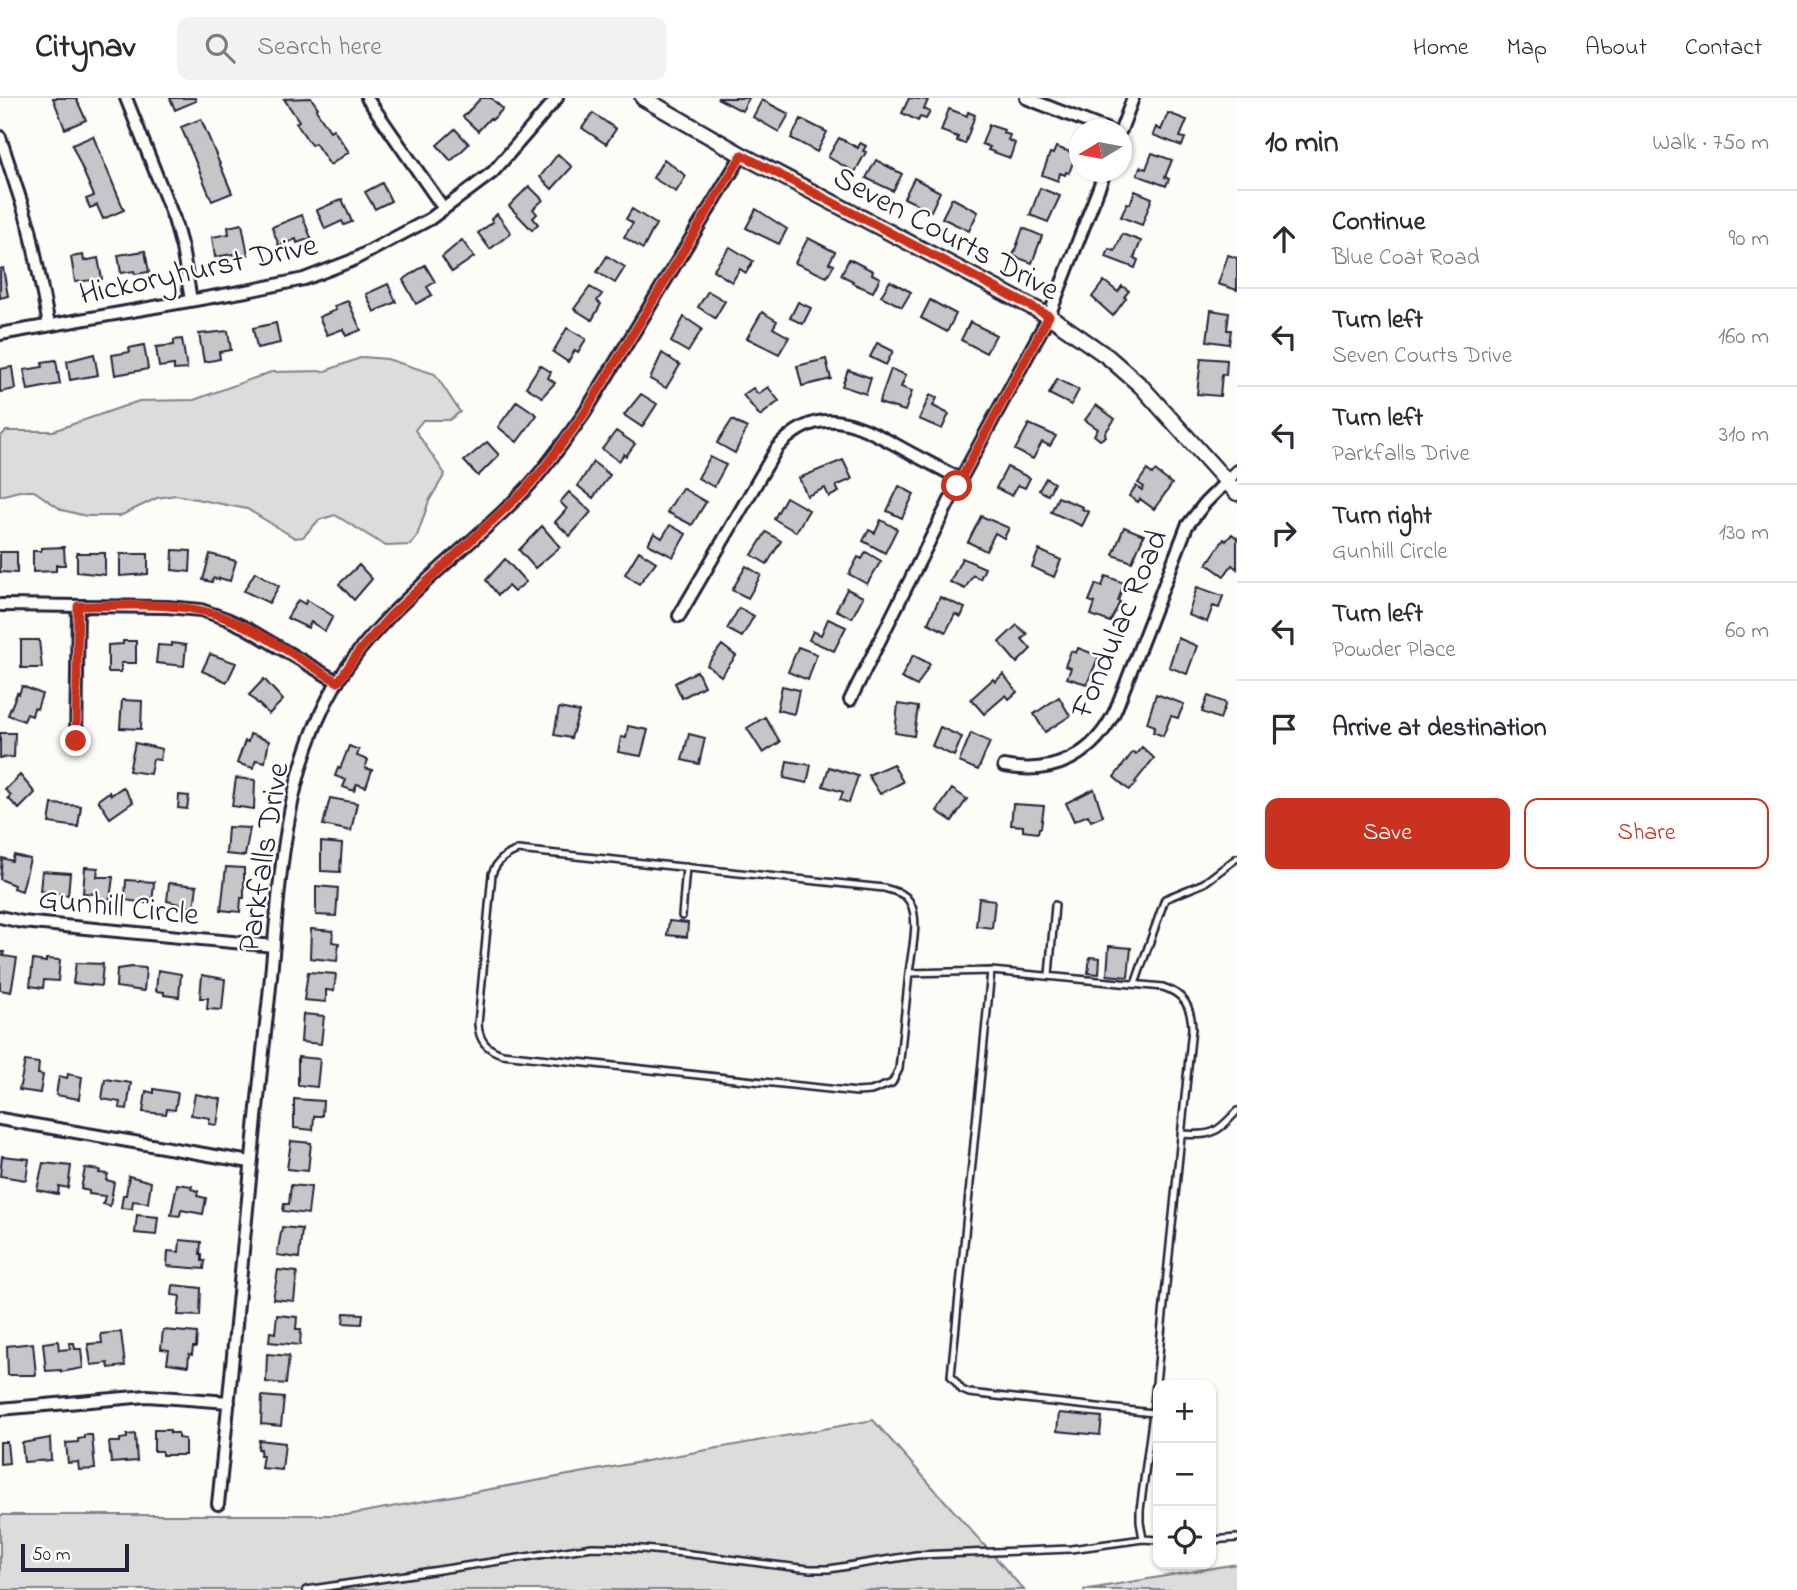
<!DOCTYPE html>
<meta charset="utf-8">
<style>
body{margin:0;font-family:"Indie Flower",sans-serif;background:#f2f2f3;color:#2b2b33}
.controls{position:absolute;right:21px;bottom:21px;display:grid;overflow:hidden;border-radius:14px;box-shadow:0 2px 5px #0004}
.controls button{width:63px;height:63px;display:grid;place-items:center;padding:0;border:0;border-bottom:2px solid #e1e1e2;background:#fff;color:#2b2b33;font:35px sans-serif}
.compass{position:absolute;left:1069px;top:21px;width:63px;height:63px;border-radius:50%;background:#fff;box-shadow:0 2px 5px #0004;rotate:260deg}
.scale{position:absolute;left:21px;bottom:18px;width:108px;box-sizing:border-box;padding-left:7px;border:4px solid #22223b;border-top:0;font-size:19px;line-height:24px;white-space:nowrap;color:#22223b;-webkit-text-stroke:5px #fdfcf7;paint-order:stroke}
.stop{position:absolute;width:21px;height:21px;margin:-16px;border:5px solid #c8321e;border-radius:50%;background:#fff}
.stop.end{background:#c8321e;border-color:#fff;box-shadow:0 2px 7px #0008}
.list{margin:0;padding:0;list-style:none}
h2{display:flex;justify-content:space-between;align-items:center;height:91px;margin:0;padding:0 28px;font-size:30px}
h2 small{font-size:23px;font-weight:400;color:#7c7c81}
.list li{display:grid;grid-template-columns:46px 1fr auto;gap:21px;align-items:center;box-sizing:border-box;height:98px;padding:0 28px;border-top:2px solid #e1e1e2}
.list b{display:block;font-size:26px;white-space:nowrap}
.list p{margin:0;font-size:23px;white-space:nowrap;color:#7c7c81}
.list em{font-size:23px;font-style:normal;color:#7c7c81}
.actions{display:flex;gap:14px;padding:21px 28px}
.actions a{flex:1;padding:16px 0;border:2px solid #c8321e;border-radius:14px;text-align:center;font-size:24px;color:#c8321e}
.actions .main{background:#c8321e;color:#fff}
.icon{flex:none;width:38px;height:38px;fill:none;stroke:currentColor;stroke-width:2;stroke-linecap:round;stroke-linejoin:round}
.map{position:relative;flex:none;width:1237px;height:1492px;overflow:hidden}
header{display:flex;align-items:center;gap:42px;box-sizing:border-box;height:98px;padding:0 35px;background:#fff;border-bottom:2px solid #e1e1e2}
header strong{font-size:33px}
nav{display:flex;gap:38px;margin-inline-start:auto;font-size:24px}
.search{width:490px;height:63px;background:#f2f2f3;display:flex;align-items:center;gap:18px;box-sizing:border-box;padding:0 24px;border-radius:14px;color:#7c7c81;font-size:26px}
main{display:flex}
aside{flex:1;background:#fff}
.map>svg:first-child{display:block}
</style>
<header>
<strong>Citynav</strong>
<div class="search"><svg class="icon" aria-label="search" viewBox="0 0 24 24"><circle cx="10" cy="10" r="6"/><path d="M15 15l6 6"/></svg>Search here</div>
<nav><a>Home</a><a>Map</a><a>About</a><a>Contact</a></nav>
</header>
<main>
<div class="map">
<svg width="1237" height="1492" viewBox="0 0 1237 1492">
<rect width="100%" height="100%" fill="#fdfcf7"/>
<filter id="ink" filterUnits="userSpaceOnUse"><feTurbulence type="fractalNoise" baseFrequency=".0143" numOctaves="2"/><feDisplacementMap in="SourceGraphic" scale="14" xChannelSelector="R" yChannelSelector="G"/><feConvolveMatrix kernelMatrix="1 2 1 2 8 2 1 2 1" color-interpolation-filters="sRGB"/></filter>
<g filter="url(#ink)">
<!-- green -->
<path fill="#dddcdb" stroke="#807f8b" stroke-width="2" d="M363,259L387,261L435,276L460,314L449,322H423L415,332L445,376L429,403L417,438L410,447L386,448L335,417L319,422L303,439L295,440L247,411L176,397L157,400L120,418H86L62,412L34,393H19L0,398V339L6,333H53L139,303L194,302L271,274L325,273Z
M873,1322L1024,1492H0V1417H347Z
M1237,1466V1492H1083Z"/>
<!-- building -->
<path fill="#c6c6c8" stroke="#22223b" stroke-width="2" d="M53,0H76L86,22L65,31Z
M170,0H195L196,3L175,12Z
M311,0L318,10L316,12L330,33L333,31L349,54L330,67L315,45L311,47L296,25L299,23L284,1Z
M481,0H491L503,11L492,22L490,20L478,33L463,19Z
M717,0H749L742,13Z
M909,0L928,2L924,11L930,14L926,21L920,19L918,23L902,15Z
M762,2L789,16L779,34L753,19Z
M949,11L967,18L968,14L975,17L965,46L957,43L958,39L941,33Z
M593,15L616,31L606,46L582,30Z
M1168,15L1187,22L1180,39L1185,40L1182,48L1153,37L1156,29L1161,32Z
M201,21L232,95L212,103L181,29Z
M801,21L827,34L817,54L791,40Z
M989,27L1004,32L1003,35L1010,37L1008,42L1015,45L1010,60L988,52L990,49L982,46Z
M455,31L469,46L451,63L437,47Z
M93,38L124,112L103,121L97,107L90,110L86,101L94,98L72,47Z
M839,40L858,50L860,45L866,48L863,53L866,54L855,74L828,59Z
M1056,49L1076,56L1069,75L1066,74L1065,77L1060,75L1058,83L1042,77L1050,55L1053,56Z
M1152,55L1172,62L1165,79L1169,81L1166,88L1137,77L1140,69L1146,71Z
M558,56L572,69L552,91L540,79Z
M664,61L686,78L676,94L653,80Z
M876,62L902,76L893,93L866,80Z
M914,80L940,94L931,113L904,100Z
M382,85L391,103L375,111L365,94Z
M529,88L543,102L533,111L537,116L533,120L538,126L532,132L509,108Z
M1040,90L1060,98L1048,124L1030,117Z
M1135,93L1152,100L1142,127L1121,119L1127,105L1130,106Z
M952,100L978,114L969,133L942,120Z
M342,101L352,124L344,127L342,123L325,131L317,112Z
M632,111L656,126L643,151L624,139L633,125L626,121Z
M756,111L787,131L779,146L746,130Z
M497,116L511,135L490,151L478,135L493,124L491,121Z
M302,117L311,140L297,145L296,141L279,148L272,129Z
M242,126L248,157L234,159L233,156L215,159L212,139L229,136L228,129Z
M1023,130L1042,138L1032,165L1013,158Z
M1122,136L1141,143L1134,160L1138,162L1135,170L1106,159L1109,151L1115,153Z
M808,140L835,154L829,165L834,167L827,179L795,165Z
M462,142L474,159L452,174L442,159Z
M730,149L753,163L746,175L740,171L732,184L713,172Z
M145,153L149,174L135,176L134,173L121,175L118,157Z
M83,157L84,163L98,160L102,181L75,184L71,159Z
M1228,157L1237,160V192L1218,186Z
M607,158L625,169L615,185L597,174Z
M849,161L873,173L872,176L880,180L873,194L852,185L853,183L841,177Z
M425,167L435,184L427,189L432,197L416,206L403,182Z
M3,170L8,198L0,200V171Z
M890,183L911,194L902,209L881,198Z
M1104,183L1118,194L1122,188L1129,193L1124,199L1126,200L1113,218L1092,199Z
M388,186L396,204L374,214L366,196Z
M590,189L602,196L597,203L601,206L592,222L574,211Z
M708,193L725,203L715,220L698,209Z
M930,202L956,216L947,234L921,220Z
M348,203L361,232L346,238L343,231L327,237L319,219L336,212L334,208Z
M798,204L811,210L803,226L790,220Z
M1211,212L1229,215L1227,232H1231L1229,246L1207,243Z
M762,214L777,223L773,230L789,239L779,256L747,240Z
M684,219L702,231L688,254L671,244Z
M970,224L996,237L986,255L961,242Z
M276,225L280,245L257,250L253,230Z
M567,230L586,241L578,254L575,252L568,264L553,254Z
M228,233L231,252L219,254L220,261L204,264L199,236Z
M182,241L187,271L174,272V267L159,269L156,249L174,247V242Z
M877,245L893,253L886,267L870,259Z
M144,247L148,271L115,277L112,257L130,254L129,250Z
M662,255L680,267L666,290L650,281Z
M94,256L98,277L70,282L67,263Z
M1201,260L1227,262L1226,277L1222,276L1220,298L1197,296Z
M826,261L831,281L802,288L797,268Z
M56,262L60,286L28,292L24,272L43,269L42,264Z
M540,267L551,274L548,280L555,285L542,299L526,289Z
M12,269L15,291L0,294V271Z
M891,271L906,277L901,289L912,293L905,313L879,305Z
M848,272L871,280L866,296L842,288Z
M1057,281L1079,292L1071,307L1049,296Z
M768,289L779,303L760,318L743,297L753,290L758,296Z
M641,296L657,306L642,329L624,317Z
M930,297L937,300L933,308L949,316L942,331L919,321Z
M517,303L537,317L517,344L498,329Z
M1096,307L1115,321L1105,335L1106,338L1100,342L1094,337L1098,331L1085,322Z
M732,322L747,330L735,355L717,345Z
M1029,326L1056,338L1050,348L1042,344L1033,361L1015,352Z
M616,333L635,346L626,358L624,356L619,363L602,351Z
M487,344L499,357L478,378L464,363Z
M710,359L726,367L714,389L698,380Z
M843,362L852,381L836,388L839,394L829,399L825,390L807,398L799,380Z
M593,364L610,377L593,400L578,388Z
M1007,369L1030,380L1025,390L1018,387L1012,398L996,390Z
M1147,372L1152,376L1155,373L1172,386L1154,411L1140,401L1138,404L1129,398L1136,388L1142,392L1144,389L1138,385Z
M1046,380L1054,385L1048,397L1039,392Z
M899,388L914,396L902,420L887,413Z
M682,390L706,404L692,427L667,414Z
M569,394L591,414L570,438L555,424L567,411L560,404Z
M786,399L809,412L796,434L774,421Z
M1058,399L1083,409L1082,411L1089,414L1082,428L1051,414Z
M981,418L1009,430L1004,440L995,435L986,453L968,444Z
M881,422L897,431L885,455L863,443L869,432L875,435Z
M670,427L686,436L673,459L648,446L654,435L662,440Z
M542,428L560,449L535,470L519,452Z
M1124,429L1144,437L1132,464L1113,457Z
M766,434L781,443L767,466L752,457Z
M1232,436L1237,440V471L1232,467L1224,478L1207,466L1224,441L1226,443Z
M64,449L65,467H56V473L33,474V453H41V450Z
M173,452L191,453L190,474L172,472Z
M1039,452L1061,462L1054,479L1032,469Z
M639,453L656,464L639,486L625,476Z
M0,454H17V475L0,474Z
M866,454L881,463L867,486L849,476L858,459L862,461Z
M77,455H105V477L77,474Z
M120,456H148V476L120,478Z
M210,456L236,463L230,483L219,480V482L213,480L212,484L203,482Z
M962,460L985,470L980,481L973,477L965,491L950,484Z
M505,461L526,484L514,494L508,488L498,497L486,482Z
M359,467L372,481L354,502L339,486Z
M746,468L761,477L748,500L732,492Z
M255,474L279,488L269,505L244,493Z
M1106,478L1124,485L1118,503L1120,504L1110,524L1091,517L1095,505L1089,503L1096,486L1102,488Z
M1197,489L1223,498L1219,510L1213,508L1207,524L1188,517Z
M847,491L863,499L852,520L836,512Z
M940,499L965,510L961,519L955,516L946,534L928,525Z
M298,502L305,506L307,502L333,518L325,533L311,524L308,530L287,520Z
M739,510L754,518L742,539L727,531Z
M828,521L846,529L834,553L809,542L813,533L821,537Z
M1017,527L1027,536L1022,541L1031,551L1017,565L999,544Z
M1178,540L1197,548L1187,576L1169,569Z
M21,542H39L42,570H21Z
M123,543H136V565H121V574H108V547L123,546Z
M172,545L186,547L184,568L156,565L158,547L172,548Z
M722,547L736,558L721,578L707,567Z
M798,549L817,556L808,582L788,574Z
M1078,550L1099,558L1087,586L1067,580L1071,570L1065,568L1071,553L1076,555Z
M210,556L236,565L227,584L202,573Z
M913,557L930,566L917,588L901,580Z
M697,573L704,588L682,600L675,585Z
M1003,576L1017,594L1009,601L1006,597L984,616L971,601L993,581L995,584Z
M264,581L283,602L269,616L249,597Z
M22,588L42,596L37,611L34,610L32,618L27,616L24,623L8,617L17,595L19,596Z
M782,588L799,592L794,616L777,612Z
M1156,596L1184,606L1178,620L1171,618L1163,638L1153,634L1155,628L1147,625Z
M1208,598L1226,605L1220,621L1202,614Z
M1059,599L1070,618L1045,634L1034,616Z
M122,602L142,603L141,631L120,630Z
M898,606L918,609L914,638L895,635Z
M559,610L579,614L571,640L554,637Z
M765,619L780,644L763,655L747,630Z
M628,628L648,632L641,658L618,654L621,639L626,640Z
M940,629L962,639L954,658L932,648Z
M0,635H15L14,659L0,660Z
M971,635L990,644L978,672L959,664Z
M250,636L269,643L265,664L256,662L253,670L237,665L245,643L248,644Z
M689,636L705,640L699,666L682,662Z
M135,645L162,651L160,662L153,661L150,676L129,673Z
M349,648L359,652L357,658L368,662L365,670L372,672L366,689L357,686L354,693L343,689L346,682L335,678L338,670L340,671Z
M1142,649L1154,660L1135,684L1137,685L1129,692L1114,679L1133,654L1136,656Z
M787,663L811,667L807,685L784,680Z
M893,666L903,684L880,696L868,677Z
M829,669L858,678L849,705L840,702L843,694L823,688Z
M20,677L35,695L19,711L8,700L11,697L5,692Z
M236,680L255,682L254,711L232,708Z
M123,689L133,704L110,720L98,702L109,694L111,697Z
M952,691L967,701L952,723L937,713Z
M1094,691L1103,718L1091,723L1088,717L1074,723L1066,705Z
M179,697L189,698L187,711L178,710Z
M330,700L357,705L351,733L323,727Z
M52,706L81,708L78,729L49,725Z
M1013,706L1044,708L1041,730H1039L1038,735L1023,733V728L1011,727Z
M228,729L250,730L245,758L226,756Z
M321,744L342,746L340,774L321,773Z
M14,757L30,761L22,793L13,790L14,787L0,781L2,760L12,763Z
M85,769L98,770L97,779H113L110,801L96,800V796L83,795Z
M226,769L244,770V800H241L240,814L221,812Z
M42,773L70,775L68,797L40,793Z
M126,782L154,784L152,806L125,802Z
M169,785L197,788L194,810L167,803Z
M316,788L338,790L336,818L316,817Z
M979,800L995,802L992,830L976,828Z
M669,823L688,825L687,839L667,837Z
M311,831L333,833L332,844L339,845L337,863L310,860Z
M1109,848L1131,850L1128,879L1107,877Z
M0,854H4L3,858L17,860L11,894L0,892Z
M1090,859L1100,860L1099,876L1088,875Z
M46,861L60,862L58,883L44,882L43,890L30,888L33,862L46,864Z
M76,865L103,866L101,888L73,885Z
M132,869L146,870L144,893L116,889L117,871Z
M158,872L181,876L179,899L164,897V894L156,893Z
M308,874L336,876L334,893L326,892V904L304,902Z
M202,877L225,881L222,912L207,911L208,900H200Z
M303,916L324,918L321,946L301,944Z
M298,959L320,961L317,989L298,987Z
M25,963L39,965L38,976L43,977L40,995L19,992Z
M68,976L82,979L79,1001L56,997L59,978L67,980Z
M105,981L131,985L127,1011L119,1010L120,1004L102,1001Z
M154,991L178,995L175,1012L167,1011L166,1016L143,1014L146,993L154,995Z
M195,996L221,1001L217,1027L209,1026L210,1020L191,1017Z
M294,1001L323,1003L322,1018H314L313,1032L294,1030Z
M291,1043L311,1045L308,1073L287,1071Z
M2,1058L29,1061L26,1082L0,1078Z
M43,1065L71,1068L68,1090L59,1088L58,1096L37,1092Z
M85,1070L100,1072L99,1075L108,1076L106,1082L114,1084L110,1108L103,1106L105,1098L89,1096V1093L81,1091Z
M129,1078L151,1084L148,1105L133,1103L132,1111L121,1110L123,1097H126Z
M177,1086L192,1088L191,1091L198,1093L197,1098L206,1100L203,1116L181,1112L180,1118L171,1117Z
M291,1087L311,1089L308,1116L283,1113L284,1106H289Z
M137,1117L158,1119L156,1137L135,1135Z
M282,1129L302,1131L299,1160L277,1157Z
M180,1142L201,1144L200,1156H202V1163H205L204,1171L167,1168L168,1153L179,1154Z
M278,1172L297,1174L294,1203L273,1201Z
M173,1187L201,1190L200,1218L178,1217L180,1198L172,1197Z
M344,1215L363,1216L362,1226L343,1225Z
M277,1217L297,1219L296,1231H301L300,1247L269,1244L270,1234L275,1235Z
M163,1232L197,1235L196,1249H193L192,1257L189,1256L188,1268L167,1265L169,1252L161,1251Z
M121,1234L125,1268L109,1270L108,1265L91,1267L88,1246L102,1245L101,1236Z
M58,1243L59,1252L70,1251L69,1245H74L75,1251H81L83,1270L61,1274V1272L46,1273L43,1245Z
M33,1245L36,1277H8L7,1248Z
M267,1256L289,1258L286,1286L266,1284Z
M262,1298L284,1300L281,1328L261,1326Z
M1059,1315L1102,1319L1100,1337L1057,1333Z
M154,1332H170V1335H178V1340L185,1341V1357H162V1353H154Z
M135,1336L137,1363L111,1365L109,1344H120V1341L127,1340V1337Z
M84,1337H92L95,1371L79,1372L78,1364L68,1365L66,1345L78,1344V1341L84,1340Z
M50,1340L51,1362L24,1364L22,1345Z
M259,1342L285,1345L282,1372L261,1370L263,1357H260L261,1351H258Z
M0,1344H7L9,1365L0,1366Z"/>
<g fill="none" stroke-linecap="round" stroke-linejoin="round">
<!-- service casing -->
<g stroke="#22223b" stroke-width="10">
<path id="service" d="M682,818L686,769
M909,875L899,971L892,985L871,993L857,994L502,956C486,951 479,942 478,926L492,776C497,763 505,757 518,752L884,790C891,792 899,794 905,798C923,814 911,854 909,875L991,873
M1049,877L1055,807
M1135,886L1165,801L1204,785L1237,760
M1181,1036C1212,1038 1216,1036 1237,1013
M1143,1441L1140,1424V1412L1153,1315L1192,930C1191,908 1184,896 1163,889L991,873L951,1278L962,1292L969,1295L1153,1315
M1211,1442L1237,1440
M306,1492L592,1449C666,1449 738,1464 810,1471H829L916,1457L1071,1451L1143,1441L1158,1442"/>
</g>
<!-- minor casing -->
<g stroke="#22223b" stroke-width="16">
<path id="minor" d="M126,0L174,121L182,150L191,202
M367,0L444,111
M1026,0L1108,32
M1121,32L1133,0
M0,39L30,131L49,227
M0,236L252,192L304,181L351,163L430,121L469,92L493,74L557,0
M0,507L167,509L201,512L227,521L246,530L338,584
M679,518L777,350C818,305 854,324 898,348C919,360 940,370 960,381
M850,602L957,388L1049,218L1105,74
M76,644L78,508
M1004,668C1054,678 1095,657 1116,611L1187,428L1205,405L1237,373
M0,819L22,824L274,848
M0,1021L250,1064
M0,1311L147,1298L229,1304
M218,1406C236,1240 249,1073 268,908C280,799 279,683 336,586C383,508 463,457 525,392C547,369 565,342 584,316L742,57"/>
</g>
<!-- tertiary casing -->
<g stroke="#22223b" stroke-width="19">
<path id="tertiary" d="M643,0L742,57L1049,218L1108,259L1141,288L1237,395"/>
</g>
<!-- service -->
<use href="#service" stroke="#fdfcf7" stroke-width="5"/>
<!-- minor -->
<use href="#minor" stroke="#fdfcf7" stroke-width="10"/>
<!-- tertiary -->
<use href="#tertiary" stroke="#fdfcf7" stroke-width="14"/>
</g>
</g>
<g fill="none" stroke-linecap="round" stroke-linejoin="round" filter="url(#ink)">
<!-- route -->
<path stroke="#c8321e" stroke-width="9" d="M76,643L78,508C121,508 169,503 211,515C252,526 300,562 338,584L360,552L391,517L524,393L544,370L584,316L742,57L1049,218L957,388"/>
</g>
<g text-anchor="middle" stroke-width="5" stroke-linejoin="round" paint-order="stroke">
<!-- street labels -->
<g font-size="32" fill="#22223b" stroke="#fdfcf7">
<text transform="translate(947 134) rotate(28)" y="11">Seven Courts Drive</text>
<text transform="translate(198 170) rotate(-12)" y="11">Hickoryhurst Drive</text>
<text transform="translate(1118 525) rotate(-67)" y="11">Fondulac Road</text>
<text transform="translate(262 759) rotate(-81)" y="11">Parkfalls Drive</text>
<text transform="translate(119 807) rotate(6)" y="11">Gunhill Circle</text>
</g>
</g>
</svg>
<div class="controls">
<button>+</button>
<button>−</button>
<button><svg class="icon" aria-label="locate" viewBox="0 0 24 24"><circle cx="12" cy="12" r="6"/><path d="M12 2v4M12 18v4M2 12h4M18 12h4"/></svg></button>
</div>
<svg class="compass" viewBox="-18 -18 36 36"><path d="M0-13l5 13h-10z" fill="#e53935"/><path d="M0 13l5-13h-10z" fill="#7c7c81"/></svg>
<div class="scale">50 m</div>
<div class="stop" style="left:957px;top:388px"></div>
<div class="stop end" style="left:76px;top:643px"></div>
</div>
<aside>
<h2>10 min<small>Walk · 750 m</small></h2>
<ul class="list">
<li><svg class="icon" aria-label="ahead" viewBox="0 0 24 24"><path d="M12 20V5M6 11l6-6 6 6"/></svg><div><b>Continue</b><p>Blue Coat Road</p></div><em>90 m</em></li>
<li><svg class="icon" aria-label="left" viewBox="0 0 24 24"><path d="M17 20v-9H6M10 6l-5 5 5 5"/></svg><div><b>Turn left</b><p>Seven Courts Drive</p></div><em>160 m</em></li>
<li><svg class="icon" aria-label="left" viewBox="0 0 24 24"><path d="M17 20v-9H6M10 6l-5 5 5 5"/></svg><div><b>Turn left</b><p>Parkfalls Drive</p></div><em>310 m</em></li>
<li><svg class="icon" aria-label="right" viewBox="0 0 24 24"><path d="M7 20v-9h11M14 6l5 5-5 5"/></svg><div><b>Turn right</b><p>Gunhill Circle</p></div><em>130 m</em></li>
<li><svg class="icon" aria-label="left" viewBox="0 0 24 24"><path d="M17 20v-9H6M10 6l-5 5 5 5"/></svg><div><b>Turn left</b><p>Powder Place</p></div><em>60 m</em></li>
<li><svg class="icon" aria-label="arrive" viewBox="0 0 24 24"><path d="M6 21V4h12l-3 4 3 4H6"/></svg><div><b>Arrive at destination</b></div></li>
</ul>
<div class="actions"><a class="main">Save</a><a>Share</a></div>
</aside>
</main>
